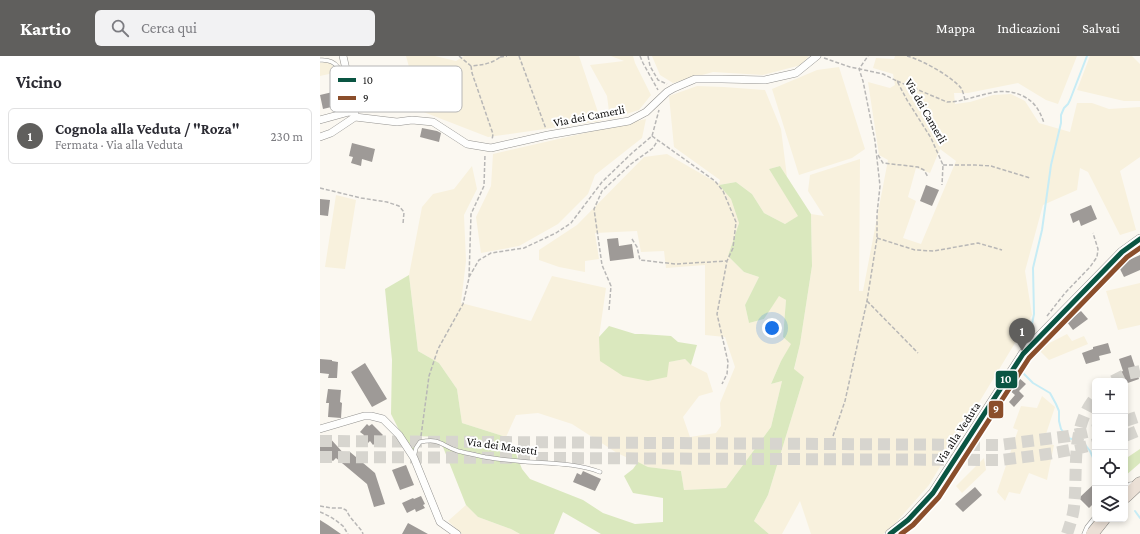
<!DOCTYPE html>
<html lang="it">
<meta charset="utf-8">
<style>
body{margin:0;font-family:"Crimson Pro",serif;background:#f2f2f3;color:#2b2b33}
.controls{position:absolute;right:12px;bottom:12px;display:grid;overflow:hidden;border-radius:6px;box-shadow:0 2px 6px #0003}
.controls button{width:36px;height:36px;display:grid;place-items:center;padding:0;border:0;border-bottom:1px solid #e1e1e2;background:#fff;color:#2b2b33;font:20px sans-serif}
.you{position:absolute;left:452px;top:272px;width:14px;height:14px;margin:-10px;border:3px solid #fff;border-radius:50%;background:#1a73e8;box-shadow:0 0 0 6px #1a73e833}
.badge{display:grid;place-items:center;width:26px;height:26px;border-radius:50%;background:#605f5d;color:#fff;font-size:13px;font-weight:700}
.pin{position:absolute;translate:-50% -33px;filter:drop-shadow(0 1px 2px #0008)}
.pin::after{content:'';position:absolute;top:21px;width:14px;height:12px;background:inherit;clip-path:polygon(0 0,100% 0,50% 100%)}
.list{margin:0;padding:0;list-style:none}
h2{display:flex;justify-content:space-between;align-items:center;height:52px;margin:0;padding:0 16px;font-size:17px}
h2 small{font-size:13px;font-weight:400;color:#7c7c81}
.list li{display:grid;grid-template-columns:26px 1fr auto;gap:12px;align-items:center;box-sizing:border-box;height:56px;margin:0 8px 8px;padding:0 8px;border:1px solid #e1e1e2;border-radius:6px}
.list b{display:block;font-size:15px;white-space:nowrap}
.list p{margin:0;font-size:13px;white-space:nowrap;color:#7c7c81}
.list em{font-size:13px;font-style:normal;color:#7c7c81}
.icon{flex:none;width:22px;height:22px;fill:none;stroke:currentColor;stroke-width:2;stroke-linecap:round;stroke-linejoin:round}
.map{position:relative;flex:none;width:820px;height:478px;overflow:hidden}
header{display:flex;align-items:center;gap:24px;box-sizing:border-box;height:56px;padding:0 20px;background:#605f5d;color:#fff}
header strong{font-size:19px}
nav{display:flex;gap:22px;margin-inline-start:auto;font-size:14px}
.search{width:280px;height:36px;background:#f2f2f3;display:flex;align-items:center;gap:10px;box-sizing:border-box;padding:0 14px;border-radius:6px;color:#7c7c81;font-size:15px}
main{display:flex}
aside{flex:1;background:#fff}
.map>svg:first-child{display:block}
</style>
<header>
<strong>Kartio</strong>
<div class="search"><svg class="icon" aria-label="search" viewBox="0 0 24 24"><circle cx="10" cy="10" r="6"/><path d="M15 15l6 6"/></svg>Cerca qui</div>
<nav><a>Mappa</a><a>Indicazioni</a><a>Salvati</a></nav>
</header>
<main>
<aside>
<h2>Vicino<small></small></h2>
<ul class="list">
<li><span class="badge">1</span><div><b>Cognola alla Veduta / &quot;Roza&quot;</b><p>Fermata · Via alla Veduta</p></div><em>230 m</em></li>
</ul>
</aside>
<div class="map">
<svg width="820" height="478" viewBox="0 0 820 478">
<rect width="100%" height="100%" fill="#fbf8f1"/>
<!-- farmland -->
<path fill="#f8f1dd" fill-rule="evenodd" d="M86,0H115L136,5L144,0H259L281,65L168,81L101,55Z
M291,0H313L315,7L331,39L319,54L290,63L287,40L270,9L304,5Z
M332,0H489L481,9L443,19L393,16L353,27L340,19Z
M575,0H757L738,48L726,44L698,27L648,37H634L635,48L650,46L673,39L691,38L705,45L719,67L750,76L757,47H772L789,53L820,51V101L800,115L816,174L800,179L768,116L760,112L757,134L723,149L705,215L712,259L609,429L571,472L563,478H491L480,445L462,478H449L434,465L448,439L484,321L474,314L480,288L492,210L491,158L504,160L488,135L490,119L540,103L539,235H543L568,104L559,99L548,26L570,32L575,29L573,18L553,12L556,2L574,3ZM620,93L636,105L601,188L583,182L596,145L588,141L596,112L610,117Z
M770,0H812L820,8V45H804L757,34Z
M9,6L18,16L0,20V7Z
M519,11L545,93L532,102L479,119L452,33L497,14Z
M377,30L404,31L445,34L461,73L467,121L460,110L449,113L479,160L465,168L444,157L432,138L416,126L399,129L411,143L419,167L408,200L424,216L439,221L425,249L429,267L444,263L459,239L466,244L463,281L472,288L461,305L451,328L462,325L451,371L406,432L364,434L361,415L328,411L297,397L252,368L218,357L196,359L186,381L142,367L137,333L119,307L98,295L89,219L102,151L113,138L134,133L152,110L157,133L144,159L146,205L141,247L211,265L232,220L286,232L279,281L348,306L365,303L371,309L387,317L393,336L379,340L363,361L370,381L396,377L401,370L400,347L415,311L405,281L385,279V209L346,212L344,195L321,196L317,175L275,177L279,203L265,205V216L239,211L219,204V194L257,169L324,101L347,98L399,128L400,124L354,91L349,40Z
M326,63L322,82L275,119L268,138L238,168L199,190L161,197L156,161L171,130L173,98Z
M16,139L36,144L25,213L5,211Z
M820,227V269L798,274L786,235Z
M747,278L752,285L764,280L768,288L729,304L718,293Z
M722,340L735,351L723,387L734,389L727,424L709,417L700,438L689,436L685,445L677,436L698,374L693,372L701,350L717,352Z
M664,402L666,414L642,437L636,430Z
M146,449L158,461L191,473L200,478H142L128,465Z"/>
<!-- forest -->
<path fill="#dae8be" d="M460,110L491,158L492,210L480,288L474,313L484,321L448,439L434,465L449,478H281L243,456L234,478H200L191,473L158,461L146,449L119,381L97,380L93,402L71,358L72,304L65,233L89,219L98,295L119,307L137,333L142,367L186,381L194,393L202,413L210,423L263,444L283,457L315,468L343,466V442L313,437L304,420L313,413L318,406L328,411L361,415L364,434L406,432L451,371L462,325L451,328L461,305L471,288L463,281L466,244L459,240L444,263L429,267L425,249L439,221L424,216L408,200L419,167L411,143L399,129L416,126L432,138L444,157L465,168L478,160L449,113Z
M289,270L315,278H322L351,280L358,286L377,289L371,309L365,303L349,306L347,321L328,325L303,320L280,305L279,281Z
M820,393V407L805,420V401H808Z"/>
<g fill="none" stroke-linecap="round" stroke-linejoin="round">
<!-- stream -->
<path stroke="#c7ecf5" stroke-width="2" d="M705,287L711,273L714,258L713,212L722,174L731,109L741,67V59L744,52L748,48L750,44L767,0
M701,313L704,318L713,327L730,337L736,348L739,355V365L741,373L748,382L763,386L770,395L775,406
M815,455L820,462"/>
</g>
<!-- building -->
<path fill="#9e9a97" d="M21,34L24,48L3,53L0,39Z
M102,72L117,75L121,77L119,86L100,81Z
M32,87L55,93L52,106L42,103L41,110L31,107L33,101L29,100Z
M606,129L619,134L612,150L600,145Z
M0,143L10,144L8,160L0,159Z
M771,149L777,163L761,170L759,164L753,167L750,158Z
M298,182L299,190L312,188L314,202L290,205L287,183Z
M820,199V214L804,221L798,209Z
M761,255L768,263L753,274L747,266Z
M788,287L791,297L779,300L780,304L766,308L762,297L773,293V291Z
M811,299L819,323L805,328V325H798L795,318L803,315L799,303Z
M0,303L12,304V305L18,306L17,322H8L9,318L0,317Z
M45,307L67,343L52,351L31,316Z
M698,321L706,328L699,335L704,340L694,351L689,346L695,339L688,333Z
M8,333L21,334L20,346L22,347L21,362L8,361L9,347H6Z
M47,368L49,370L52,368L63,379L53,389L50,385L48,387L43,381L44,379L40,376Z
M0,379L5,384L8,380L26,400L30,396L55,417L65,448L54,451L47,428L16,402L13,405L0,395Z
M86,409L94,429L80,434L72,414Z
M263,415L281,423L275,435L253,426L257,417L261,419Z
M775,427V446L769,452L759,442Z
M655,431L662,439L643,456L635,448Z
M101,440L105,448L103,449L105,452L96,456L95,453L87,457L82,447L93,442L94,443Z
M0,464L8,469L21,478H0Z
M88,467L108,478H82Z"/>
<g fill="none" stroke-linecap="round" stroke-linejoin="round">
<!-- trunk-tunnel -->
<path stroke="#d7d5cf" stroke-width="12" stroke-dasharray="12 6" stroke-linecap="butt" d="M793,325L807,318L820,315
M805,365L820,360
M805,380L820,374
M0,385L679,389L749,380L775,374
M0,401L681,404C712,400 744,397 775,388
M747,478C750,469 753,460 754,451C758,415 750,372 775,342"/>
<!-- service casing -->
<g stroke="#949390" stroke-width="4.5">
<path id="service" d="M0,4C32,2 16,41 35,53
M94,401L96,392L100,386C121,382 120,389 138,395C146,397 156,399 165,401C176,403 187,404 198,405C226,408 253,406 280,416
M805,432L810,428H814
M764,478L767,471L775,461"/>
</g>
<!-- minor casing -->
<g stroke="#949390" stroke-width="8">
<path id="minor" d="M35,61L77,66L92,64L113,66L147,88L171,92L228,79L309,65L326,56L347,36L354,32L375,23H402L445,24L476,17L497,0
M0,64L29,56L35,57
M0,81L11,77L35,61V53L23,0
M0,373L44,360H51L63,363L79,379L94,402L120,466L137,478"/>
</g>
<!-- tertiary casing -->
<g stroke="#949390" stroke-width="10">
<path id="tertiary" d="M570,478L588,464L613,437L703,298L711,289L802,196L820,183"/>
</g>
<!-- trunk casing -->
<g stroke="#81807d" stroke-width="13">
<path id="trunk" d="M805,441L820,427
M772,478L784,463"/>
</g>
<!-- path -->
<path stroke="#b8b7b6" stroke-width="1.5" stroke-dasharray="4 2" stroke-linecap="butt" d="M139,0L151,10C162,9 171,8 180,1V0
M199,0L226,73
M320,0L323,7L338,34
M328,0L330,10L338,24L347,28
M587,0C602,4 631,20 641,32C643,35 644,40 645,44
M180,1L187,0
M504,2L530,11L563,18L577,25L587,44L611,82L623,109L622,129
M151,10L152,17L173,78L172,84
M577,25L627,46C653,46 677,27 703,40C715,46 720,55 724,67
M332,80L395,125L403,135L416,166L413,192L407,205L397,258L408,306L407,318L402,328
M558,99L563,107L598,111L604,114L608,121
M623,109H655L671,110L710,122
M0,132L41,142L67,146L79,150L84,156L83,168
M557,182L595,194L614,195L658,187L682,194
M312,183L317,191L320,204L355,208L407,205
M149,221L159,204L171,197L204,192L236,177L251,167L282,126L312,97L332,80L339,54
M547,245L598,297
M289,254L291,230L282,209L274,153L282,135L311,108L333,92L338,84
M727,260L745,237L770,211L777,201L778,193L773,177
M101,380L109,320L118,293L143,248L149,222L151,158L164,130L165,98
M513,380L525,345L547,245L557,182V158L560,130L555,85L543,25L539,13L548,0
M0,450L12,452H21L26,454L30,461L42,475L43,478
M0,456C8,459 16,464 23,470C25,473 26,475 28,478"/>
<!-- service -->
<use href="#service" stroke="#fefefd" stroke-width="3.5"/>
<!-- minor -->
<use href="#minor" stroke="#fefefd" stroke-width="7"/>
<!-- tertiary -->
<use href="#tertiary" stroke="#fefefd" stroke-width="9"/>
<!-- trunk -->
<use href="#trunk" stroke="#ebe0d6" stroke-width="12"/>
<!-- bus-1 casing -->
<g stroke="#fff" stroke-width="8">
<path id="bus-1" d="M570,478L588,464L613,437L703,298L802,196L820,183"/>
</g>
<!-- bus-2 casing -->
<g stroke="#fff" stroke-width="8">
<path id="bus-2" d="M581,478L593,469L619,441L709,302L807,201L820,192"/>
</g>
<!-- bus-1 -->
<use href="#bus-1" stroke="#0a5543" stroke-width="5"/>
<!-- bus-2 -->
<use href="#bus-2" stroke="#8b4e2b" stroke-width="5"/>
</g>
<g text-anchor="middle" stroke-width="4" stroke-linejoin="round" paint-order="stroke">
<!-- street labels -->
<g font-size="12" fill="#0d0d0d" stroke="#fff">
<text transform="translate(606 55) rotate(60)" y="4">Via dei Camerli</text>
<text transform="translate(269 60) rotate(-11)" y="4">Via dei Camerli</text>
<text transform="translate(638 377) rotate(-57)" y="4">Via alla Veduta</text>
<text transform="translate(182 390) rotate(8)" y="4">Via dei Masetti</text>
</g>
</g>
<!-- legend -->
<rect x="10" y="10" width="132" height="46" rx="6" fill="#fff" stroke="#b6b6b6" stroke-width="1"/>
<rect x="18" y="22" width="18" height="4" fill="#0a5543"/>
<rect x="18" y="40" width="18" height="4" fill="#8b4e2b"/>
<g font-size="11" fill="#0d0d0d">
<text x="43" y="28">10</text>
<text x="43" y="46">9</text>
</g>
<g stroke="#fff" stroke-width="1.5">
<rect x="675" y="314" width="23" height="19" rx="4" fill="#0a5543"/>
<rect x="668" y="344" width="16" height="19" rx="4" fill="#8b4e2b"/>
</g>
<g font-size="11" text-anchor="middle" font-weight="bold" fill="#fff">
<text x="686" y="327">10</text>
<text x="676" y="357">9</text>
</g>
</svg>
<div class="controls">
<button>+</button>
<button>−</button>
<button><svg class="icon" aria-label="locate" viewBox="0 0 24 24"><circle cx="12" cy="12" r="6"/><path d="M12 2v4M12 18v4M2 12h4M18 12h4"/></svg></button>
<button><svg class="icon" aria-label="layers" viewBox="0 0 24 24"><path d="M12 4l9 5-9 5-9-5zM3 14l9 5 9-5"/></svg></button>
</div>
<div class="you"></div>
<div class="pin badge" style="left:702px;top:295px">1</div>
</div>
</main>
